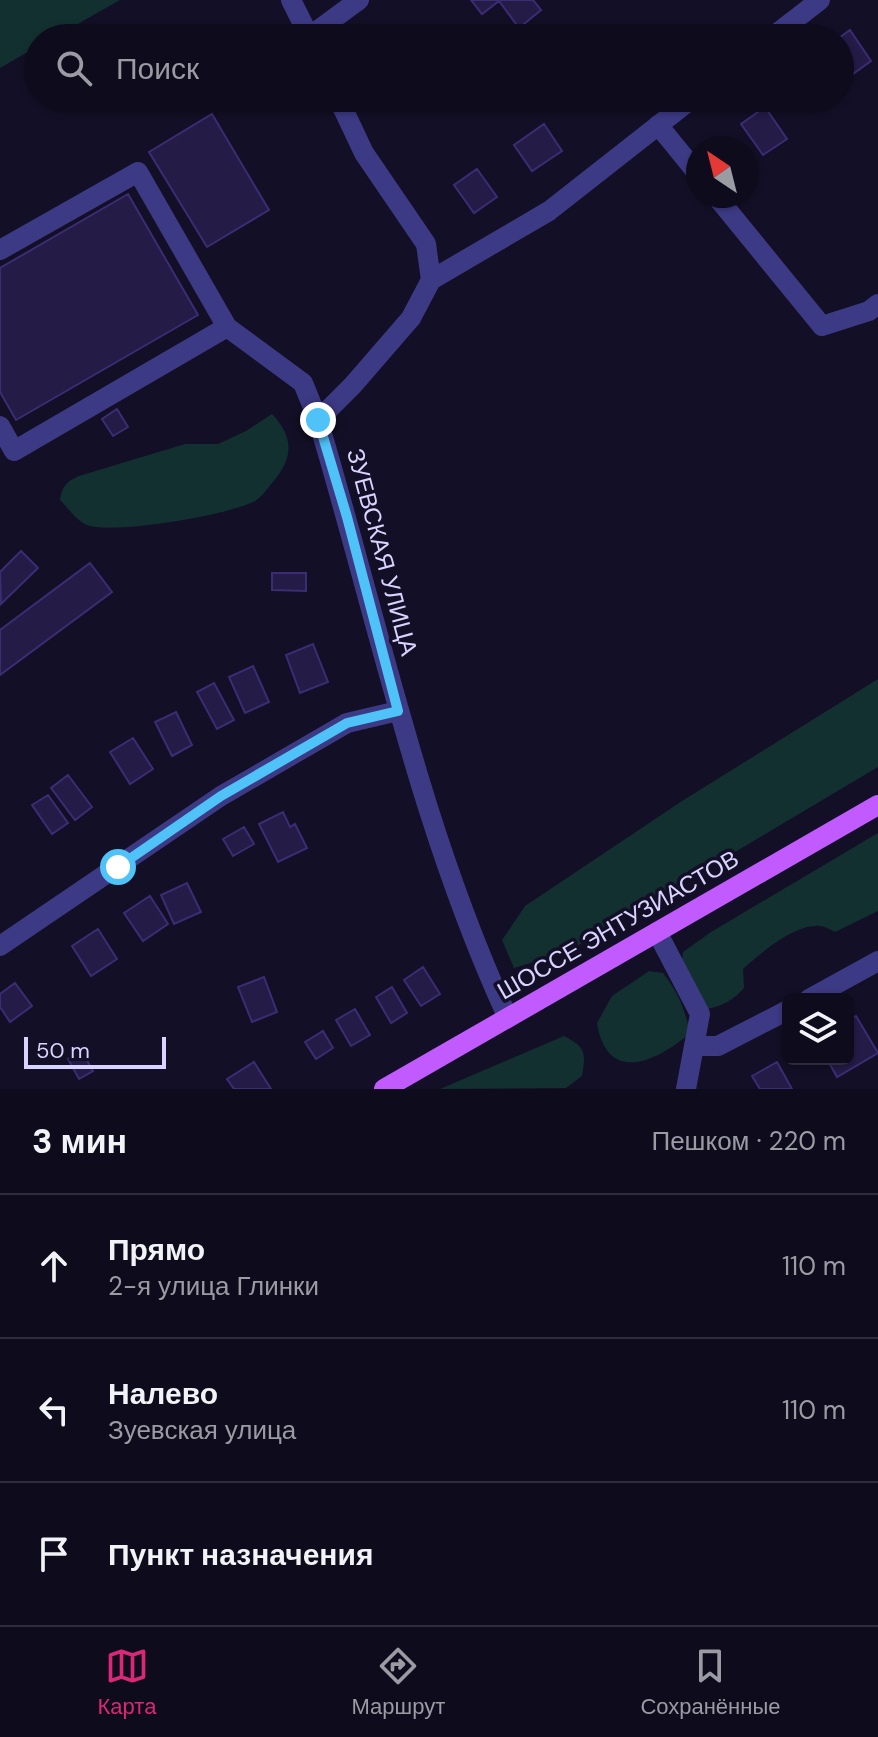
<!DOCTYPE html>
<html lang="ru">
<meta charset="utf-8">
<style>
body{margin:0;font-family:"DM Sans",sans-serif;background:#1c1929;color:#f1f3f6}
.controls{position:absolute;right:24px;bottom:24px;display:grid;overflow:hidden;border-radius:12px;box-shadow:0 2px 6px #0004}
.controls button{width:72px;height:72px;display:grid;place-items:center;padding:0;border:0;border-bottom:2px solid #2e2b3b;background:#0e0b1c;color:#f1f3f6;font:40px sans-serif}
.compass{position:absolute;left:686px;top:136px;width:72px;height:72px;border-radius:50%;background:#0e0b1c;box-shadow:0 2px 6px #0004;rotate:325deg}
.scale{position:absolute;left:24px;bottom:20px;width:142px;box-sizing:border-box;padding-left:8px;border:4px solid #d9d4ff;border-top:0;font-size:22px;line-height:28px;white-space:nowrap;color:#d9d4ff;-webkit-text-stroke:6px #130f26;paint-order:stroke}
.stop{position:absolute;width:24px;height:24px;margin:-18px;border:6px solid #4fc3f7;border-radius:50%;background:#fff}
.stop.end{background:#4fc3f7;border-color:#fff;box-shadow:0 2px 8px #0008}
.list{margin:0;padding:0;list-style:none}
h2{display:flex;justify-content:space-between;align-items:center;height:104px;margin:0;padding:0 32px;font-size:34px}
h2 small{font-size:26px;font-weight:400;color:#9b9ba3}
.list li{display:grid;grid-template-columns:52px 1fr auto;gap:24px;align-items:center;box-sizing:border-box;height:144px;padding:0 32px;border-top:2px solid #2e2b3b}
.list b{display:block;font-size:30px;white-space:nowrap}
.list p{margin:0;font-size:26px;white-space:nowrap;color:#9b9ba3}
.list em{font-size:26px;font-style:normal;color:#9b9ba3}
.icon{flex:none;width:44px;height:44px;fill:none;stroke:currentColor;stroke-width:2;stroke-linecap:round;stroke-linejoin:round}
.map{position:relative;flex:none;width:878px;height:1089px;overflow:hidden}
.search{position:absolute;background:#0e0b1c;box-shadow:0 2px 6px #0004;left:24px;right:24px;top:24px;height:88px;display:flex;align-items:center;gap:20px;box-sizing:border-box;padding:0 28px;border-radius:44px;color:#9b9ba3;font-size:30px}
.sheet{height:536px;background:#0e0b1c}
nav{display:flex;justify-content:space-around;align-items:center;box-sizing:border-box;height:112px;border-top:2px solid #2e2b3b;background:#0e0b1c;font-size:22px;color:#9b9ba3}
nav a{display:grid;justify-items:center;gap:4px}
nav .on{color:#db2777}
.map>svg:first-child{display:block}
</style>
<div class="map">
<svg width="878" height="1089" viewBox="0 0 878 1089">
<rect width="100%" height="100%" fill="#130f26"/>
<!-- green -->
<path fill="#12302f" d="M0,0H120L53,38H38V46L0,68Z
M272,414C295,438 293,459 272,483C267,489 262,497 255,501C229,515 114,535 87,525C77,521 68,508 60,500C62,486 67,481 79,476L185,444H218L246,431Z
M878,679V767L567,952L514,968L502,940L525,906L682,801Z
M878,833V911L835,932C829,929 822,925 816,926C793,926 759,954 743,969L744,988C733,1000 723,1006 707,1009L682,961L683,952L711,932Z
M649,971L663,973C678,992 685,1009 690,1033C657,1062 607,1085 597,1023L612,996Z
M564,1036C586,1047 586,1053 582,1076L566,1088L440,1089Z"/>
<!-- building -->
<path fill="#241b47" stroke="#3b2d73" stroke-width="2" d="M471,0H533L541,10L519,28L499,1L482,14Z
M850,30L871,61L843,81L840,77L839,38Z
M796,98H823L807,111Z
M765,107L787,139L763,155L741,124Z
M212,114L269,210L207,247L149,152Z
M544,124L562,151L532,171L514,145Z
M477,169L497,197L474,213L454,185Z
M128,194L198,315L16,420L0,392V268Z
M117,409L128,427L113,436L102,419Z
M21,551L38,568L1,604L0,572Z
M90,563L112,592L0,675V630Z
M272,573H306V591L272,590Z
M313,644L328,682L300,693L286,655Z
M253,666L269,702L245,713L229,677Z
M214,683L234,720L217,729L197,692Z
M176,712L192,745L172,756L155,722Z
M133,738L153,769L130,784L110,752Z
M68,775L92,807L75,820L51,788Z
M48,795L68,823L52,834L32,805Z
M283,812L290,827L295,824L307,848L278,862L259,824Z
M244,827L254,844L233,856L223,839Z
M187,883L201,912L174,924L161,895Z
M150,896L168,924L143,941L124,913Z
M98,929L117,959L91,976L72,946Z
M423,967L440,994L421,1006L404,980Z
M264,977L277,1012L252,1022L238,987Z
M15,983L32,1006L10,1022L0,1007V994Z
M392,987L407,1013L391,1023L376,997Z
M355,1009L370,1035L351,1046L336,1020Z
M856,1016L878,1053L837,1077L827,1059H848V1020Z
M323,1031L333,1048L316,1059L305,1042Z
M82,1051L93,1071L79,1079L68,1059Z
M254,1062L271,1089H234L227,1079Z
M777,1062L792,1089H760L752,1076Z"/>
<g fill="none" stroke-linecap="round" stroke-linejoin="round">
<!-- minor -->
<path stroke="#3d3a85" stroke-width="20" d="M291,0L310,38
M310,36L359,0
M771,38L820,0
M338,98L364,153L426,244L431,280L411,318L353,385L318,420C378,620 420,828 508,1018
M658,125L698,174
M716,196L822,326L869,311L878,304
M0,250L138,172L227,327L303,383L318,420
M431,280L549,211L693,98
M0,426L14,451L227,327
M657,932L700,1014L686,1089
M0,946L221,796L347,723L398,711
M809,999L878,961
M696,1046H718L788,1010"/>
<!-- major -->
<path stroke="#c25bff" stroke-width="20" d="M384,1089L878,805"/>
</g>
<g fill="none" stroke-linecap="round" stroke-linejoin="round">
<!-- route -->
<path stroke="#4fc3f7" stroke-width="10" d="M118,867L221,796L347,723L398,711L347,517L318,420"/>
</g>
<g text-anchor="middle" stroke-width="7" stroke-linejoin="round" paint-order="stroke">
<!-- street labels -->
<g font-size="24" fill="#d9d4ff" stroke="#130f26">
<text transform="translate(382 552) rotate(75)" y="8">ЗУЕВСКАЯ УЛИЦА</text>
<text transform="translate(618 925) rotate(-30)" y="8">ШОССЕ ЭНТУЗИАСТОВ</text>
</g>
</g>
</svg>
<div class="controls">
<button><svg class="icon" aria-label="layers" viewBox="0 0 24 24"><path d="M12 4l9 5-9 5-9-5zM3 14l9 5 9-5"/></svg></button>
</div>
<svg class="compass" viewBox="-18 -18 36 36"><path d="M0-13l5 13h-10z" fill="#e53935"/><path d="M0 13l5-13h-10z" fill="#9b9ba3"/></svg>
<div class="scale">50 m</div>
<div class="stop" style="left:118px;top:867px"></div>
<div class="stop end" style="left:318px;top:420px"></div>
<div class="search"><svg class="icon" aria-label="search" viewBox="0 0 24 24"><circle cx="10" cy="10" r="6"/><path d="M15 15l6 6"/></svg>Поиск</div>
</div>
<section class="sheet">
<h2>3 мин<small>Пешком · 220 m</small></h2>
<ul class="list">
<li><svg class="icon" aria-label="ahead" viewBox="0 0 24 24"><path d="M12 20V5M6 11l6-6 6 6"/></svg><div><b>Прямо</b><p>2-я улица Глинки</p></div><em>110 m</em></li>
<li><svg class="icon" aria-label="left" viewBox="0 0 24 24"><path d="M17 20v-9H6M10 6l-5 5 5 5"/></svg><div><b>Налево</b><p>Зуевская улица</p></div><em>110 m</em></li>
<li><svg class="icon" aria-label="arrive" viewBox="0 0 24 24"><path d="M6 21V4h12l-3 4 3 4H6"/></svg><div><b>Пункт назначения</b></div></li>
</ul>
</section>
<nav>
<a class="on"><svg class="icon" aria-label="map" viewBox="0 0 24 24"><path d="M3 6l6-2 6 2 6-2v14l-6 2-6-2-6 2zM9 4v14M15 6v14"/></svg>Карта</a>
<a><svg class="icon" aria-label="directions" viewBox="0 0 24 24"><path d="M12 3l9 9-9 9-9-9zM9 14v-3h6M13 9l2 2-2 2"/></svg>Маршрут</a>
<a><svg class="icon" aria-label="saved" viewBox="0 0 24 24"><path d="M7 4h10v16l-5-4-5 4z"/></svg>Сохранённые</a>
</nav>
